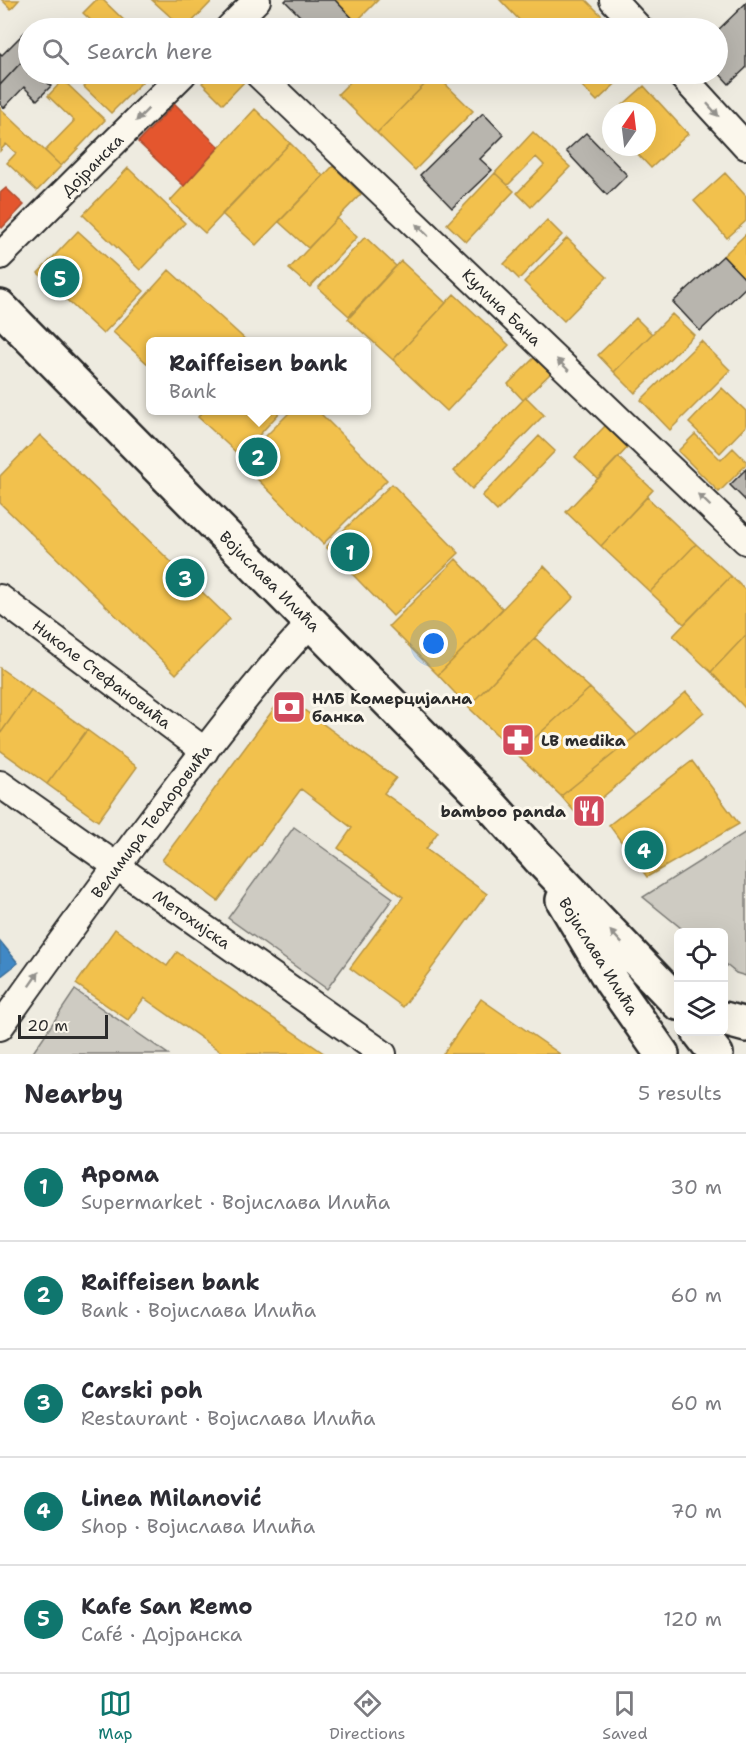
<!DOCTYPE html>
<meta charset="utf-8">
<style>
body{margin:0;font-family:"Shantell Sans",sans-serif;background:#f2f2f3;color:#2b2b33}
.controls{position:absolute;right:18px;bottom:18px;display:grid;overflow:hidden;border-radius:9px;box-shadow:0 6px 24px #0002}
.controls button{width:54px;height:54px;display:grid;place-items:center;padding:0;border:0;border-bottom:2px solid #e1e1e2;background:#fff;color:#2b2b33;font:30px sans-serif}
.compass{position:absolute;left:602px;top:102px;width:54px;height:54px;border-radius:50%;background:#fff;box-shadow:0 6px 24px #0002;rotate:14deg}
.scale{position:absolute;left:18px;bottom:15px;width:90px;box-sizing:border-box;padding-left:6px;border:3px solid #2b2b2b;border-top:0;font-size:16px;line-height:21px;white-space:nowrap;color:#2b2b2b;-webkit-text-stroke:4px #fbf7ec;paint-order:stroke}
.you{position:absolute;left:434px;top:644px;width:21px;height:21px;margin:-15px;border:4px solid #fff;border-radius:50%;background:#1a73e8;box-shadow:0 0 0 9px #1a73e833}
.badge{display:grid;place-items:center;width:39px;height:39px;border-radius:50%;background:#0f766e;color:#fff;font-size:20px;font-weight:700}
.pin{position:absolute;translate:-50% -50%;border:3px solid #fff;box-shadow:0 2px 6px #0006}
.popup{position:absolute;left:146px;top:337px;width:225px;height:78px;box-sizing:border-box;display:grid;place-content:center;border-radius:9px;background:#fff;filter:drop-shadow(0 2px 4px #0005);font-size:20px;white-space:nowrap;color:#7c7c81}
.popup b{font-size:22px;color:#2b2b33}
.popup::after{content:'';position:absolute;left:50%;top:100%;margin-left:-12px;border:12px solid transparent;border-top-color:#fff}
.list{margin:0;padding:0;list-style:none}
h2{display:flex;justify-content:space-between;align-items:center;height:78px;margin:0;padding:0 24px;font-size:26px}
h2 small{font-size:20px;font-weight:400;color:#7c7c81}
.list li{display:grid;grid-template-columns:39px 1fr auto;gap:18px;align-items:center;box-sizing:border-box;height:108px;padding:0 24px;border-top:2px solid #e1e1e2}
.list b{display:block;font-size:22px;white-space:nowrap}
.list p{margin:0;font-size:20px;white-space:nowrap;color:#7c7c81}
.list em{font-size:20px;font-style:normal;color:#7c7c81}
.icon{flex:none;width:33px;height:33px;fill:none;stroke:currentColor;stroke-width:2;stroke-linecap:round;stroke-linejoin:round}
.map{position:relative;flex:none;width:746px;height:1054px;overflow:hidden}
.search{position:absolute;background:#fff;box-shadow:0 6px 24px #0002;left:18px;right:18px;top:18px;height:66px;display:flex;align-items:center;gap:15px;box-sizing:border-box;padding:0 21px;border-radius:33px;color:#7c7c81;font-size:22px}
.sheet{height:618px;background:#fff}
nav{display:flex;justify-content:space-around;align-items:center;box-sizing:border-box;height:84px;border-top:2px solid #e1e1e2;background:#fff;font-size:16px;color:#7c7c81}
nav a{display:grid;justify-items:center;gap:3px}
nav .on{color:#0f766e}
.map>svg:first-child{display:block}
</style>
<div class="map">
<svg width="746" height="1054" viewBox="0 0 746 1054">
<rect width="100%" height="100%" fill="#eeebe0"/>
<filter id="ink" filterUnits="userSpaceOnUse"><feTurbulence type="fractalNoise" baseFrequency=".0167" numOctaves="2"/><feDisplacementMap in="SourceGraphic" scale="12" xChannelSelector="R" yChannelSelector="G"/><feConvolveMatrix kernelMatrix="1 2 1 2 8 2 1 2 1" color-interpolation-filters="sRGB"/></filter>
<g filter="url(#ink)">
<!-- green -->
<path fill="#cecbc2" stroke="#7c7b76" stroke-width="1.5" d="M294,827L393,898L327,989L228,918Z
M746,832V976L736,973L724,963V933L686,932L643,897Z
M75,990L168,1054H32Z"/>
<!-- homes -->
<path fill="#f2c14e" stroke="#b69444" stroke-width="1.5" d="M2,0H19L11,9Z
M96,0H103L132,28H99L83,13Z
M152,0H213L186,28H183Z
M335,0H378L356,22Z
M500,0H586L614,28H527Z
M264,16L276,28H251Z
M91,21L99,28H83Z
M97,74H145L148,76L111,113L84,87Z
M211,74H239L246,80L223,104L202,83Z
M287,74H304L295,82Z
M358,74H435L377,133L338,94Z
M435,74L473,111L415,170L377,133Z
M570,74H626L597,101Z
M63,80L105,120L61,166L45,151L74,121L48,96Z
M644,86L688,134L651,168L631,147H647V111H616Z
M0,108L61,166L37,191L7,163L16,153L6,144L0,151Z
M255,109L290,143L205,233L170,201Z
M533,132L570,167L531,207L517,193L544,165L536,157L508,185L495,173Z
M290,143L323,176L256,245L222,214Z
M333,166L361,194L308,248L279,222Z
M128,168L185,223L140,270L83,215Z
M495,173L514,191L466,242L447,224Z
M725,173L746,196V221L727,238L694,201Z
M337,218L357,237L310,287L289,269Z
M547,220L562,235L519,279L504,264Z
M78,231L144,291L103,334L38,273Z
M746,234V280L723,256Z
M365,237L396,266L349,316L318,288Z
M567,238L607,277L564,321L524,282Z
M401,261L446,303L393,360L348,319Z
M169,270L248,342H150V366L113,332Z
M454,294L509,345L447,411L393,360Z
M672,314L694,335L635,393L614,372Z
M636,318L652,334L614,372L598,355Z
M701,341L730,370L670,430L641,400Z
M536,356L553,371L523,400L508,384Z
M722,388L746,411V426L720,453L689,423Z
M526,397L544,415L472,489L454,471Z
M204,410H282L240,456L198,417Z
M292,410H317L387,480L323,544L240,462Z
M607,424L630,445L598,479L575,457Z
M695,434L721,460L733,448L746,461V465L719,492L678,451Z
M40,435L230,619L176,674L0,503V476Z
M539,436L555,451L497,511L482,496Z
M618,457L653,490L601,546L566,512Z
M392,484L459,553L393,616L326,547Z
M647,497L696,544L650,592L601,546Z
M696,544L731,576L684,624L650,592Z
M456,559L503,609L438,675L389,626Z
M544,566L574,597L468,707L438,675Z
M731,576L746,591V635L711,672L673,636Z
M746,635V709L711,672Z
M535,638L590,688L517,754L468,707Z
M0,668L31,690L0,734Z
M590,688L637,735L561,796L517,754Z
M31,690L87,730L47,784L0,750V734Z
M686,692L704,712L579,817L561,796L637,735Z
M284,695L396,778L384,793L438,832L426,849L487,894L403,1007L350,968L403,897L338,848L352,828L301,789L218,901L162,860Z
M87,730L137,767L98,821L47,784Z
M692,761L739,824L647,877L609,825Z
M115,929L167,966L177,952L325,1054H224L144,998L128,1020L76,984Z
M481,999L560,1054H443Z"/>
<!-- shops -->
<path fill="#e4572e" stroke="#ac4a2d" stroke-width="1.5" d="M175,104L219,147L184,186L138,142Z
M6,188L24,205L2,228L0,226V193Z"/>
<!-- schools -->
<path fill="#3f88c5" stroke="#396c97" stroke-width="1.5" d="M0,941L18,963L0,977Z"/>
<!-- building -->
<path fill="#b8b5ae" stroke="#2b2b2b" stroke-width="1.5" d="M286,0H335L356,22L349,28H312L285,1Z
M746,3V68L729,84L718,72V30Z
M25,32L28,36V55L0,85V53L2,55Z
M28,55V74H38L51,86L37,100L24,87L4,108L0,104V85Z
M483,113L504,135L480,159L492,170L452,208L420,175Z
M586,133L627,175L607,195L566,151Z
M723,256L746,280V287L700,331L673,302Z
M746,469V501L730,485Z"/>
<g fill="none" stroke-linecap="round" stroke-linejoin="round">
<!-- street casing -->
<g stroke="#2b2b2b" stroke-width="30">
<path id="street" d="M613,0L639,28
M229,28L257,0
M258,74L746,541
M680,74L746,146
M0,256L183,74
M0,598L205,751
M0,784L383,1054
M0,1027C59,944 119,862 181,781C222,728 264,672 311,623"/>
</g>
<!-- secondary casing -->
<g stroke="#2b2b2b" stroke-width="38">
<path id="secondary" d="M0,307L489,803L538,857L678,1003
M563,900L611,981L662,1054
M724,1019L746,1025
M699,1032L716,1054"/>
</g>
<!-- street -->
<use href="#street" stroke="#fbf7ec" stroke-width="26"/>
<!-- secondary -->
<use href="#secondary" stroke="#fbf7ec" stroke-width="33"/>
</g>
<!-- one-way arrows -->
<defs><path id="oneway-solid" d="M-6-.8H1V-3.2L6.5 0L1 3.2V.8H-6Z" transform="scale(1.5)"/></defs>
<g fill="#93918c">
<use href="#oneway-solid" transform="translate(713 110) rotate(48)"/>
<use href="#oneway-solid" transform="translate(142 115) rotate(135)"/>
<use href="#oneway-solid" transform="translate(422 230) rotate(-136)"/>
<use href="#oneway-solid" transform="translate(563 365) rotate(-136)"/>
<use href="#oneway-solid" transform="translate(704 500) rotate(-136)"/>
<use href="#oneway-solid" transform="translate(616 937) rotate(-133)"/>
<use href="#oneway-solid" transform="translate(34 979) rotate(-55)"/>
</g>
</g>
<!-- icons -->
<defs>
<g id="bank-square" transform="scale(1.725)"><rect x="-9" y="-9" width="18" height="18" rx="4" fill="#d1495b" stroke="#fbf7ec"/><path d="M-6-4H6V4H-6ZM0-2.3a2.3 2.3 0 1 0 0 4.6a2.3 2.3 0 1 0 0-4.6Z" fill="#fff"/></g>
<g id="pharmacy-square" transform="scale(1.725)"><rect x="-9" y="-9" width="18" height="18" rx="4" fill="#d1495b" stroke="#fbf7ec"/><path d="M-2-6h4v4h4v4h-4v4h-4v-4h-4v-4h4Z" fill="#fff"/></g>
<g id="restaurant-square" transform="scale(1.725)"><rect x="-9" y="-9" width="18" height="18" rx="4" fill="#d1495b" stroke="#fbf7ec"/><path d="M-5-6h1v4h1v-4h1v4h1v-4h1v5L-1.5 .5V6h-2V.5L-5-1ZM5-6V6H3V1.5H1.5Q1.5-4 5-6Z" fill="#fff"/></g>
</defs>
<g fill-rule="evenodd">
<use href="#bank-square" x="289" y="707"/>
<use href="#pharmacy-square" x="518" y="740"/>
<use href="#restaurant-square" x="589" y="811"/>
</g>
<g text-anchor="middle" stroke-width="6" stroke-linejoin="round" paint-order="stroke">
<!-- street labels -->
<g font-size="16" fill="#2b2b2b" stroke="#fbf7ec">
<text transform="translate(92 165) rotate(-45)" y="6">Дојранска</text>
<text transform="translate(502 307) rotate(44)" y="6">Кулина Бана</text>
<text transform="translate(270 581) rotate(45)" y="6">Војислава Илића</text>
<text transform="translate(102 674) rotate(37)" y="6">Николе Стефановића</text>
<text transform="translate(151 821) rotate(-53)" y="6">Велимира Теодоровића</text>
<text transform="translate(192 919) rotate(35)" y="6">Метохијска</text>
<text transform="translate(599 956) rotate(58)" y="6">Војислава Илића</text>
</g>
<!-- poi labels -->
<g font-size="16" font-weight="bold" fill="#2b2b2b" stroke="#fbf7ec" text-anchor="start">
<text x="312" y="704">НЛБ Комерцијална<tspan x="312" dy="18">банка</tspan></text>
<text x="541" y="746">LB medika</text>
<text x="566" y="817" text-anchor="end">bamboo panda</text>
</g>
</g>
</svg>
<div class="controls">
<button><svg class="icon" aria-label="locate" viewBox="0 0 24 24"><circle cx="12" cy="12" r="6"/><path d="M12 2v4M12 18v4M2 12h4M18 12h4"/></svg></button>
<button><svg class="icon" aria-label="layers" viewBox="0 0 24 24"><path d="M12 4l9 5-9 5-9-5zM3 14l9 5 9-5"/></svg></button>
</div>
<svg class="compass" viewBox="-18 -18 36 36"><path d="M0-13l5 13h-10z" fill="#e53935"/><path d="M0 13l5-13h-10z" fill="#7c7c81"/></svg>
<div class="scale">20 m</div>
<div class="you"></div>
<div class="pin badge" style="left:350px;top:552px">1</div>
<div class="pin badge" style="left:258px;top:457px">2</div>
<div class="popup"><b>Raiffeisen bank</b>Bank</div>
<div class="pin badge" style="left:185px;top:578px">3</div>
<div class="pin badge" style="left:644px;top:850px">4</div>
<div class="pin badge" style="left:60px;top:278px">5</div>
<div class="search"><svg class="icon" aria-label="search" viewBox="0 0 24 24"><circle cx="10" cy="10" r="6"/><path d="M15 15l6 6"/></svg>Search here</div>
</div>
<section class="sheet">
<h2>Nearby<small>5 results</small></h2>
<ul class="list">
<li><span class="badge">1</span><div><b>Арома</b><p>Supermarket · Војислава Илића</p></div><em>30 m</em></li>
<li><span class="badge">2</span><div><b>Raiffeisen bank</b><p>Bank · Војислава Илића</p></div><em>60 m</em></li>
<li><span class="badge">3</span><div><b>Carski poh</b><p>Restaurant · Војислава Илића</p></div><em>60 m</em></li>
<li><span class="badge">4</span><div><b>Linea Milanović</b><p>Shop · Војислава Илића</p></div><em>70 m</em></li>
<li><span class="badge">5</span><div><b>Kafe San Remo</b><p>Café · Дојранска</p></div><em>120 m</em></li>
</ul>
</section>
<nav>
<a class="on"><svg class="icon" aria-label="map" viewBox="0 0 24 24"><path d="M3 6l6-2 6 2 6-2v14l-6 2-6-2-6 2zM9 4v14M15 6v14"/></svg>Map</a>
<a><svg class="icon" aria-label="directions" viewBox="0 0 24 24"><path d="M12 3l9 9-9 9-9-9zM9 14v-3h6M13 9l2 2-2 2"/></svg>Directions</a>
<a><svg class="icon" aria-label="saved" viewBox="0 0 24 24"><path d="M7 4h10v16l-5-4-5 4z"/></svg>Saved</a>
</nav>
